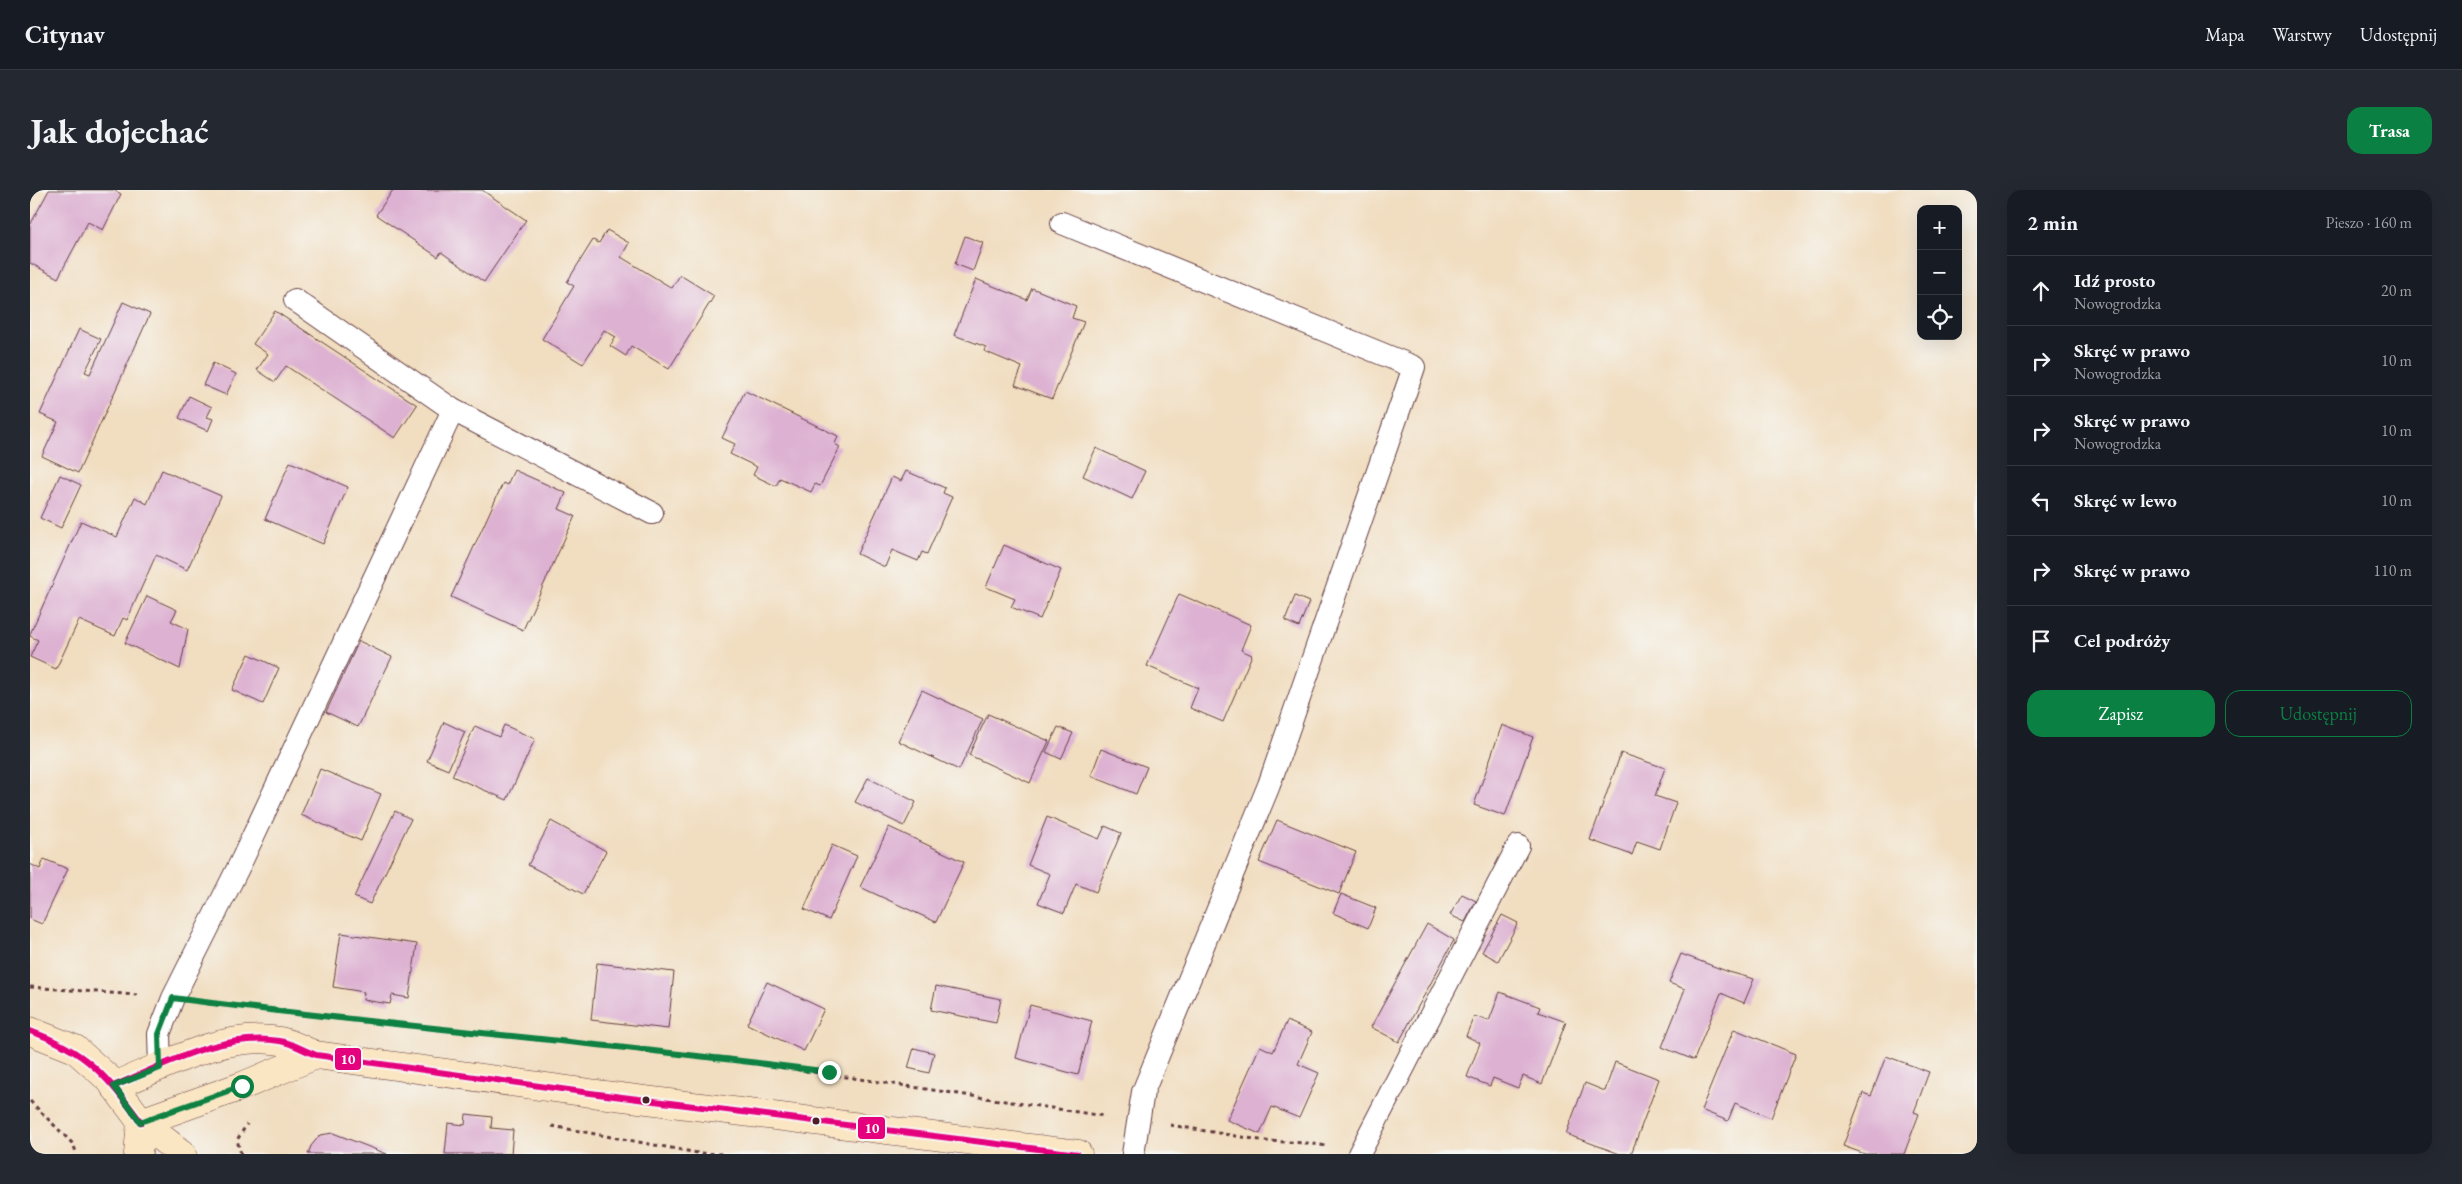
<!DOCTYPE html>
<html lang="pl">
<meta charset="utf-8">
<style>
body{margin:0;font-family:"EB Garamond",serif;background:#242831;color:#f1f3f6}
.controls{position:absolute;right:15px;top:15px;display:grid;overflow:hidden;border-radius:10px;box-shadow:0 5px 20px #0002}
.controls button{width:45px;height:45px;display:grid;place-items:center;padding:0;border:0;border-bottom:1px solid #363941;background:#171b24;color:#f1f3f6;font:25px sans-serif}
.stop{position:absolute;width:15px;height:15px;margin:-11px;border:4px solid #0b8043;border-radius:50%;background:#fff}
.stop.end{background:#0b8043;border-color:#fff;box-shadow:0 1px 5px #0008}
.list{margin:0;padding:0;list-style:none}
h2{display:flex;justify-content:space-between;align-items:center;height:65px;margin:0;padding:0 20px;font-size:21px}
h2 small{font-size:16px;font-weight:400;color:#9ea1a6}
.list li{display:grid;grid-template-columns:32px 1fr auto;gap:15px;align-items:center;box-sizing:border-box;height:70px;padding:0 20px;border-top:1px solid #363941}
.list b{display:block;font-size:19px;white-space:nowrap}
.list p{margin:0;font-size:16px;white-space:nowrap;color:#9ea1a6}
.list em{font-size:16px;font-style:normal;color:#9ea1a6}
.actions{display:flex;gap:10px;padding:15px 20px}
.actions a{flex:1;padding:11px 0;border:1px solid #0b8043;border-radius:15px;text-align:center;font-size:18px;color:#0b8043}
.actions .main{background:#0b8043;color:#fff}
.icon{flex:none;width:28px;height:28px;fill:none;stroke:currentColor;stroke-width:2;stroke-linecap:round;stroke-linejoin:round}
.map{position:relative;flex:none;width:1947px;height:964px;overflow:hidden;border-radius:15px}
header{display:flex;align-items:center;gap:30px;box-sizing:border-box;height:70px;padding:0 25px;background:#171b24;border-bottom:1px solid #363941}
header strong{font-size:24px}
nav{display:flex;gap:28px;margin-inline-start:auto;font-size:18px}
.intro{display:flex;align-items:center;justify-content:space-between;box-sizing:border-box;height:120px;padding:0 30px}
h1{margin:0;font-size:35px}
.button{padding:12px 22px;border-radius:15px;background:#0b8043;color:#fff;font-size:18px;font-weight:700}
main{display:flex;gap:30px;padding:0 30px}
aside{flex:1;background:#171b24;border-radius:15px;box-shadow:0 5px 20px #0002}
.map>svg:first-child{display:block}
</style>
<header>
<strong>Citynav</strong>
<nav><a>Mapa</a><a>Warstwy</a><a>Udostępnij</a></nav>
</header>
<div class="intro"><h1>Jak dojechać</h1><a class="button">Trasa</a></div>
<main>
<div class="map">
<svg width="1947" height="964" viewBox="0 0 1947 964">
<rect width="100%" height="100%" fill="#f6f6f2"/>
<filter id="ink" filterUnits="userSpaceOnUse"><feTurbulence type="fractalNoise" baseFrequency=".02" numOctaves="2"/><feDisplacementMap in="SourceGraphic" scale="10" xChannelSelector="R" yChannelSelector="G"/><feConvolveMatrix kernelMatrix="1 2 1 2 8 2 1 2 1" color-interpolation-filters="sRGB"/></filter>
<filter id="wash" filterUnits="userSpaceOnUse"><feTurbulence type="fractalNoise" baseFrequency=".0096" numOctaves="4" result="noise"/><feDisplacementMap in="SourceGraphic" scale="20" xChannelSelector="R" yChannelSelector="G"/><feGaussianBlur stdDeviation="1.12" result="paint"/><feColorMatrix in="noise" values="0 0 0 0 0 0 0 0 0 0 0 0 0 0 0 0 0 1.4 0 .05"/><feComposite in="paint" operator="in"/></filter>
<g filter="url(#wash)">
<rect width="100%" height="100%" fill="#f1ddbf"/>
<g id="blocks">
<!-- building -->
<path fill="#ddb1d2" d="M19,0H84L91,4L73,40L58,32L28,88L0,73V35Z
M363,0H452L496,30L454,92L411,62L408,67L346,25Z
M577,40L599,53L591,67L642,98L650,85L684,106L639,179L601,156L596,166L580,156L586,147L574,140L553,174L512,149L544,96L537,92L563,50L569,53Z
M935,46L953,53L943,81L925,74Z
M946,89L997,110L1002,98L1046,116L1042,128L1054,132L1022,209L985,195L992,177L954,161L956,157L924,145Z
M93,112L120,124L48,283L12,266L28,232L10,224L49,139L71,149L55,182L60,184Z
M245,121L387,215L365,248L256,176L245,192L227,180L238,164L223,154Z
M183,173L206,184L196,205L173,195Z
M715,201L808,246L805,254L810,257L790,296L785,294L781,302L750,288L746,296L723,285L727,277L700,264L705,254L692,248Z
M159,206L182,217L177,227L183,229L178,241L149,228Z
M1066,258L1115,281L1102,309L1053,286Z
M260,272L318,297L293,354L235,329Z
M132,280L191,306L157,380L126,365L97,430L93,428L85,446L49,430L26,479L0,467L8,450L0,446V444L51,331L87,347L105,307L117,314Z
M484,280L536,303L529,319L545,326L493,440L421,407L473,293L477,295Z
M876,281L915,298L913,303L922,307L897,364L892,362L888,371L862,360L855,377L827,364L862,287L871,291Z
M30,285L51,295L31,338L10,328Z
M974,355L1031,380L1010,429L981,417L985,409L956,397Z
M1149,404L1221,435L1211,460L1222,465L1193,532L1160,518L1168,498L1117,476Z
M117,406L147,420L141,431L158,439L150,479L95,453Z
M1265,406L1279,412L1269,437L1255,431Z
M329,451L362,467L328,537L296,522Z
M219,464L249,478L233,514L202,500Z
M892,500L953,529L929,580L868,551Z
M958,524L1019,551L1000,593L939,565Z
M414,532L435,542L418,580L397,571Z
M474,535L505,549L477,610L422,586L445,536L469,547Z
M1472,535L1503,547L1475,626L1444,615Z
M1028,537L1043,543L1031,569L1016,562Z
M1071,559L1117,577L1106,604L1061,586Z
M1591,563L1635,578L1625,606L1646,613L1630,659L1607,651L1602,665L1560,650Z
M290,579L351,604L331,651L271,625Z
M838,588L886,612L874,636L825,612Z
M365,621L381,629L340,714L324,707Z
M1017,627L1069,649L1075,636L1091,643L1066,702L1046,694L1034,723L1008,713L1020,684L998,675Z
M1247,630L1326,662L1309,704L1229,672Z
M521,631L576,661L553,704L498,675Z
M859,637L934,672L906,732L830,697Z
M802,655L827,666L799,730L774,719Z
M14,669L38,679L12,734L0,729V674L10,679Z
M1311,704L1346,718L1338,738L1303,723Z
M1432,704L1446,711L1435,732L1420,725Z
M1472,725L1488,733L1468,771L1452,762Z
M1397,734L1424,750L1369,852L1341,837Z
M311,743L387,754L379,808L362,805L360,814L333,810L334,802L303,797Z
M1651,764L1699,782L1724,789L1714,813L1691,803L1664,870L1632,857L1655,799L1639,793Z
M567,773L644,782L638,839L561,830Z
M737,792L794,819L774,861L717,834Z
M906,796L971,809L966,833L901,820Z
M1470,802L1510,817L1508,822L1536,832L1512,894L1493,886L1488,898L1463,888L1460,896L1437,887L1450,853L1436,846L1444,826L1459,831Z
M1000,815L1062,831L1048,885L986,868Z
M1257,831L1282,842L1268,874L1289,883L1269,928L1242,917L1230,944L1197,930L1230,856L1243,862Z
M1704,839L1766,864L1741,928L1705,913L1698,931L1671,920Z
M884,858L904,863L899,883L878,878Z
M1856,866L1899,882L1884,922L1889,924L1874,964H1835L1813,956L1833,903L1841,906Z
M1585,872L1629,889L1601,964H1590L1536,944L1555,893L1575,901Z
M436,924L462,927L461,938L483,940L481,964H415L418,933L435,935Z
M303,943L357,964H278L281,956L290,945Z"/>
</g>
</g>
<g filter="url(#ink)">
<use href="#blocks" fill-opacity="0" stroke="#633c41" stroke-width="1"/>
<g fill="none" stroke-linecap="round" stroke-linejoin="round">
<!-- lane casing -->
<g stroke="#633c41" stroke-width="24">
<path id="lane" d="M1032,33L1384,177L1239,595L1113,902L1103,964
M265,110L423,220L622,323
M130,878L129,844L143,808L212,670L423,220
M1329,964L1488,656"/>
</g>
<!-- secondary casing -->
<g stroke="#633c41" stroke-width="29">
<path id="secondary" d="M0,841L45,859L80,890L111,932L152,964
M84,896C135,876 193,841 250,851C262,853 274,861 286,865L560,903L1048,964
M111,932L212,896L286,865
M108,964L111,932"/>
</g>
<!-- path -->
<path stroke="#633c41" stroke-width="3" stroke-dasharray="4 4" stroke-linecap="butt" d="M0,797L107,805
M178,813L194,815
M290,826L698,869L1074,926
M0,911L43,954L47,964
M1140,935L1236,951L1277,953L1297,956
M522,936L668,963L694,964
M211,964L207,950L217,934"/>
<!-- lane -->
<use href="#lane" stroke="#fff" stroke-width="22"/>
<!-- secondary -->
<use href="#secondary" stroke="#fbe6c4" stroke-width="28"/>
<!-- bus-1 casing -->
<g stroke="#f6f6f2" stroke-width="10">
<path id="bus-1" d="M0,841C57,861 76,886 111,932
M84,896C136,874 192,842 250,851C263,853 274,861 286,865L560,903L1048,964"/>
</g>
<!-- bus-1 -->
<use href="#bus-1" stroke="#e5007d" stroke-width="6"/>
</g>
</g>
<g fill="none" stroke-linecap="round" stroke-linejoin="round" filter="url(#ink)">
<!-- route -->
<path stroke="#0b8043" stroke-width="6" d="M212,896L110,932L84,896L130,878L129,844L143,808C361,837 581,853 799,882"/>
</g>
<!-- markers -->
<g fill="#4a1f2b" stroke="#f6f6f2" stroke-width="2">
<circle cx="616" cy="910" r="4.5"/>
<circle cx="786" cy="931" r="4.5"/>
</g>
<g stroke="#f6f6f2" stroke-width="2">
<rect x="304" y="857" width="28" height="24" rx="5" fill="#e5007d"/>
<rect x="827" y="926" width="29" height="24" rx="5" fill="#e5007d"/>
</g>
<g font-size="14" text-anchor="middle" font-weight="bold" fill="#fff">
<text x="318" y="874">10</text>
<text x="842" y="943">10</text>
</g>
</svg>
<div class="controls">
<button>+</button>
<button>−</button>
<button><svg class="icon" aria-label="locate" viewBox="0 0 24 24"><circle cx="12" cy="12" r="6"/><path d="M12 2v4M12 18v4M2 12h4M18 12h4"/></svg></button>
</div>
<div class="stop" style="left:212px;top:896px"></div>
<div class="stop end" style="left:799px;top:882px"></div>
</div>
<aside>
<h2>2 min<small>Pieszo · 160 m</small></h2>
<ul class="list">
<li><svg class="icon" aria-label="ahead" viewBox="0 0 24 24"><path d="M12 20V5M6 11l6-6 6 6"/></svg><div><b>Idź prosto</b><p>Nowogrodzka</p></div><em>20 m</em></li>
<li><svg class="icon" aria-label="right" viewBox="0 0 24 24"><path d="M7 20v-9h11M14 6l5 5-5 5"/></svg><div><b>Skręć w prawo</b><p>Nowogrodzka</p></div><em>10 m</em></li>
<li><svg class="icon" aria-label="right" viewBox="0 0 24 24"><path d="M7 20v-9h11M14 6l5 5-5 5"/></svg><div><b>Skręć w prawo</b><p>Nowogrodzka</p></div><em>10 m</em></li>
<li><svg class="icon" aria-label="left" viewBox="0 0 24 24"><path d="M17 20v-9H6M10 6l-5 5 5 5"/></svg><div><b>Skręć w lewo</b></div><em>10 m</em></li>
<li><svg class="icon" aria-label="right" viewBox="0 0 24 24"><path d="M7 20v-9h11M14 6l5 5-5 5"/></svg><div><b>Skręć w prawo</b></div><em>110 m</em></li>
<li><svg class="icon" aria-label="arrive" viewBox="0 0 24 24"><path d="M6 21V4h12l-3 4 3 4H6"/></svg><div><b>Cel podróży</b></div></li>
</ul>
<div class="actions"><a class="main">Zapisz</a><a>Udostępnij</a></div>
</aside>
</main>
